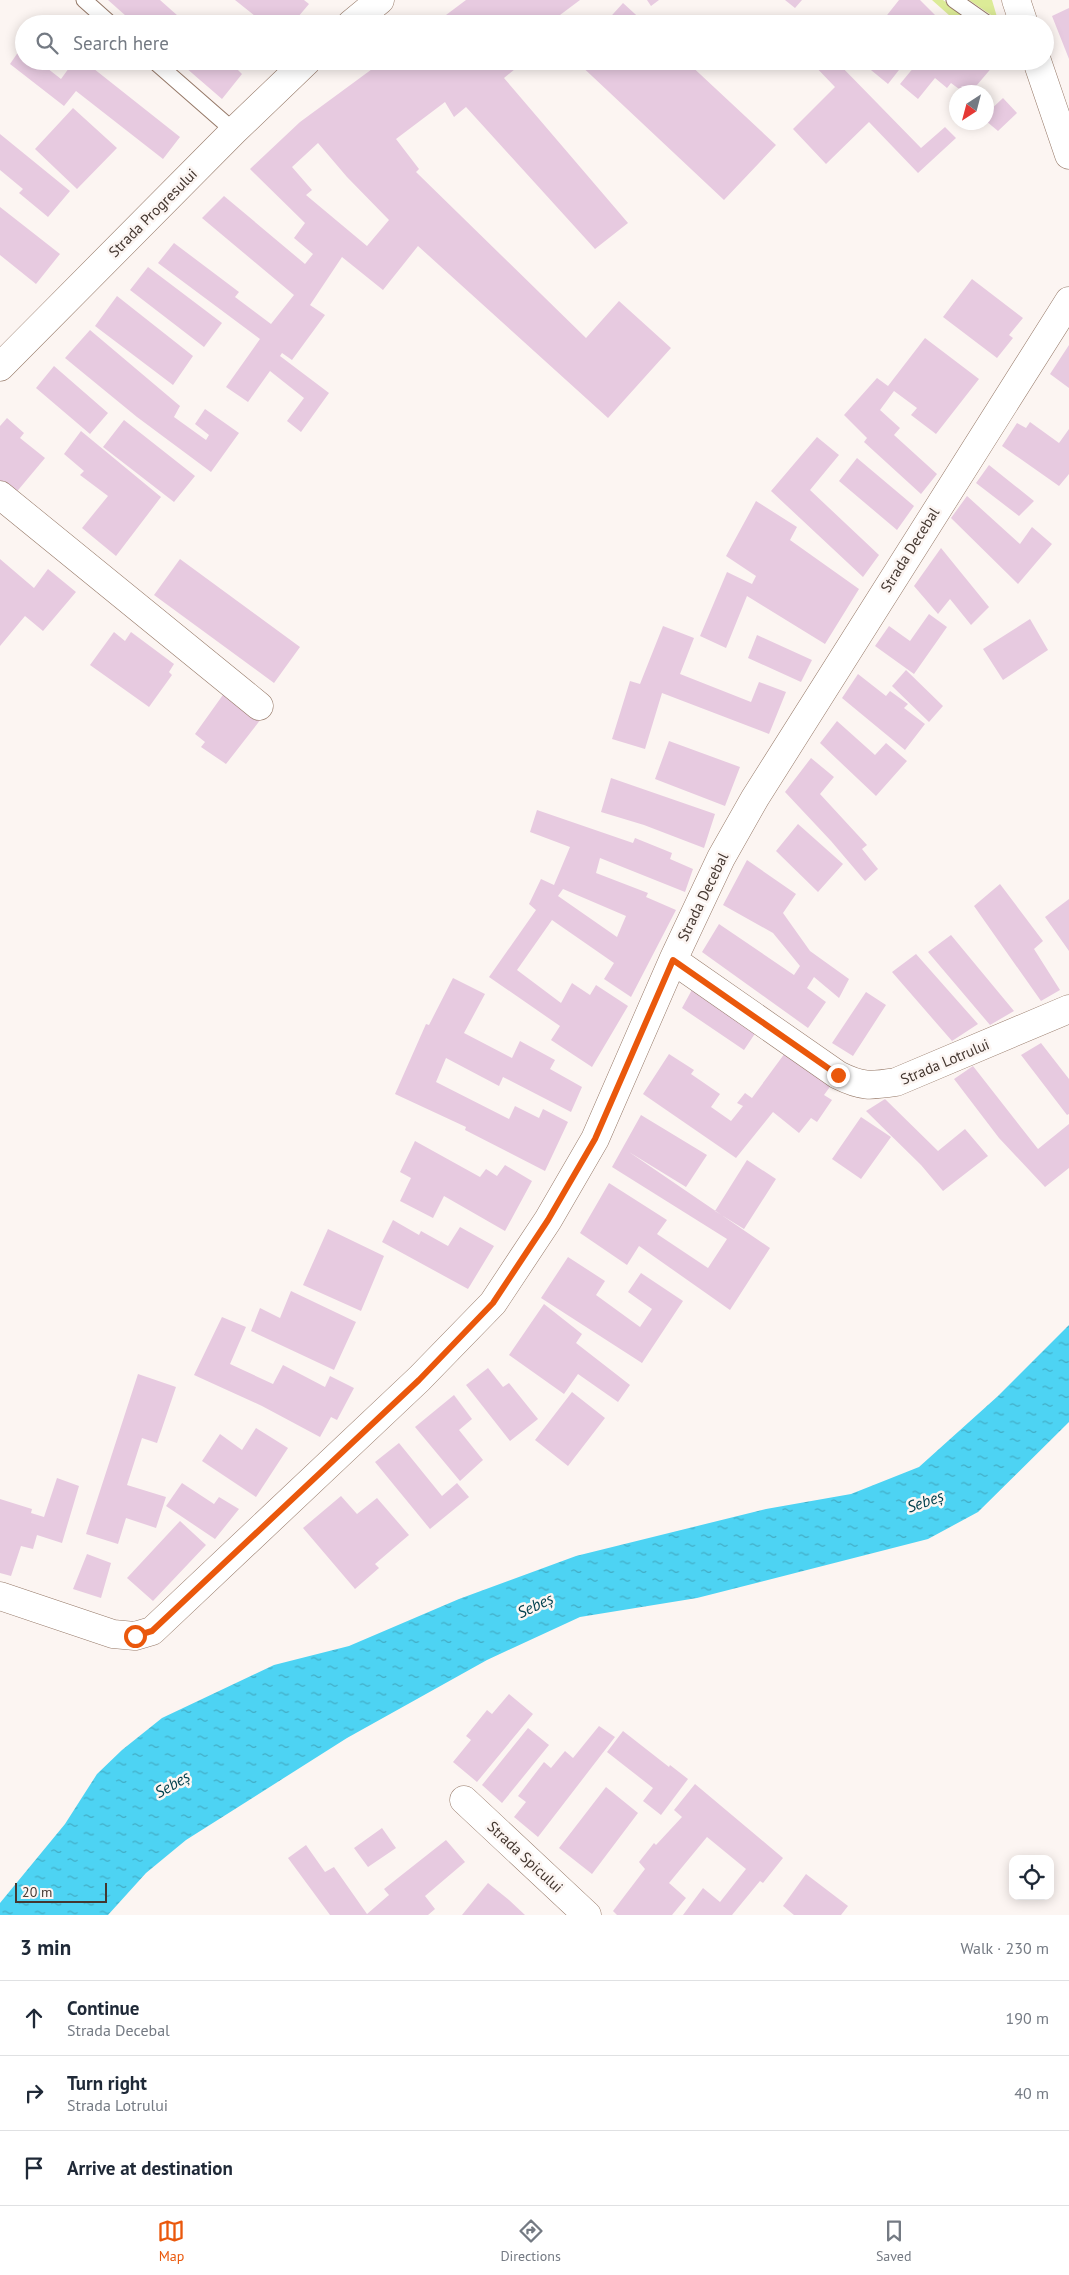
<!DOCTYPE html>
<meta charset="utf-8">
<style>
body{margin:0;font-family:"PT Sans",sans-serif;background:#f2f2f3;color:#1f2937}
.controls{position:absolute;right:15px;bottom:15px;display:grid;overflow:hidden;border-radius:10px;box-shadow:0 2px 12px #0003}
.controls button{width:45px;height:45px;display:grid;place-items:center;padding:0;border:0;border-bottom:1px solid #e0e1e3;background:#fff;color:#1f2937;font:25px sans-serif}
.compass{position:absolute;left:949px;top:85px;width:45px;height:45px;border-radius:50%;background:#fff;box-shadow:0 2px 12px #0003;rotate:216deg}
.scale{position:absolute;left:15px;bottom:12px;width:92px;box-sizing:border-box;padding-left:5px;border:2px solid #443730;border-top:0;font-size:14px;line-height:18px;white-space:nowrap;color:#443730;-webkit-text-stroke:4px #fcf5f2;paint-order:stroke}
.stop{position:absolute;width:15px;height:15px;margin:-11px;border:4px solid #ea580c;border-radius:50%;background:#fff}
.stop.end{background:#ea580c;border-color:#fff;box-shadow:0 1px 5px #0008}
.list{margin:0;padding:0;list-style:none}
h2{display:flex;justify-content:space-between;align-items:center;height:65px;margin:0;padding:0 20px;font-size:21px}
h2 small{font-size:16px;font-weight:400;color:#747a83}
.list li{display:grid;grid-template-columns:32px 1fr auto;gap:15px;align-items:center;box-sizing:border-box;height:75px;padding:0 20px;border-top:1px solid #e0e1e3}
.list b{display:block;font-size:19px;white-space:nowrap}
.list p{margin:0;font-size:16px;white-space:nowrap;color:#747a83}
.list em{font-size:16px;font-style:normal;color:#747a83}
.icon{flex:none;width:28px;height:28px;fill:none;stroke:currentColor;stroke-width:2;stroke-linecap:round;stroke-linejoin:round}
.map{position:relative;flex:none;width:1069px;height:1915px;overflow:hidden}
.search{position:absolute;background:#fff;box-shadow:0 2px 12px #0003;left:15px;right:15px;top:15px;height:55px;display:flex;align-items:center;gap:12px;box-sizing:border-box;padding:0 18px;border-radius:28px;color:#747a83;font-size:19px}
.sheet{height:290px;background:#fff}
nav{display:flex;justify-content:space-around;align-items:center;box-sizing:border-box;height:70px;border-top:1px solid #e0e1e3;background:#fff;font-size:14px;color:#747a83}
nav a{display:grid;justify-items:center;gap:2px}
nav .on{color:#ea580c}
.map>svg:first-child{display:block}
</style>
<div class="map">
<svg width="1069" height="1915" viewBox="0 0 1069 1915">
<defs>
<pattern id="water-ripples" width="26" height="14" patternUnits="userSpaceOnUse" patternTransform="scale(1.25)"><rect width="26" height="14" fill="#4dd3f3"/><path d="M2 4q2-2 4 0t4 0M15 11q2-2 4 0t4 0" fill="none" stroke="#42acc5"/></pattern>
</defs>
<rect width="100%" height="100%" fill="#fcf5f2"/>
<!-- green -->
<path fill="#dceb97" d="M932,0H943L976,24H959Z
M969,0H992L997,17H994Z"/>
<!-- water -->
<path fill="url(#water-ripples)" d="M1069,1325V1422L978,1512L928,1539L697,1598L580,1617L487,1660L347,1738L186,1840L146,1873L108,1915H0V1903L65,1824L97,1774L122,1750L162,1718L274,1665L349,1646L459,1599L576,1556L766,1509L851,1494L919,1467L998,1396Z"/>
<!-- building -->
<path fill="#e7cae0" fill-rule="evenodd" d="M108,0H160L187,24H135Z
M235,0H304L309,4L292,24H265Z
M466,0H580L548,24H434Z
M647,0H659L651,6Z
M785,0H802L795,8Z
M899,0H920L944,24H880Z
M623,3L646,24H604Z
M1069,8V59L1052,16Z
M21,48L24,50V61H38L61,79L74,61H84L180,137L163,159L76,91L64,106L10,64Z
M178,61H229L242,74L222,99Z
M383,61H509L515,69L504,78L628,223L595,249L466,107L454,117L445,102L396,139L419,169L416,172L586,338L619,301L671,348L608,418L418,246L383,290L342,257L310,305L325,315L292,360L282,353L280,356L329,393L301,432L287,421L304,398L270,371L248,402L226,387L260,339L158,263L174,243L239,292L235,297L271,324L294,295L202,218L224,196L305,264L313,254L294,238L305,223L250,169L300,122ZM318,143L347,177L389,220L367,246L306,195L312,190L292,167Z
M576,61H686L776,145L724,200Z
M810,61H836L921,148L945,127L956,138L918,173L869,122L826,164L793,129L835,87Z
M860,61H906L888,84Z
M919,61H990L994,65L971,92H963L951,83L947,88L935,78L918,99L900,84Z
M1003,98L1017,113L998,131L986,121V114Z
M73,108L117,148L77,189L35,149Z
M0,134L70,191L48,217L19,193L23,189L0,170Z
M0,207L60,254L36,284L0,255Z
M148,267L222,323L204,347L130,290Z
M972,279L1023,318L1009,335L1013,338L997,358L943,317Z
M117,296L193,356L173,385L95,326Z
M90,330L180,406L174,417L206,440L209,435L195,424L205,409L239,433L211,472L137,417L65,358Z
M925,338L979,379L936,434L911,415L917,408L894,391L880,410L900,428L894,435L937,474L921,494L864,442L867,438L844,415L877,378L888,386Z
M1069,345V388L1050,374Z
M54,366L108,413L90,434L36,388Z
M7,418L24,433L20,438L45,458L14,495L0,482V426Z
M124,420L195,476L174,502L103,447Z
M1030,422L1059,443L1069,429V474L1059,486L1002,446L1017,423L1026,428Z
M81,431L161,497L116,556L82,528L108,496L80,475L84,471L64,454Z
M817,437L839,455L810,490L879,555L863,577L771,491Z
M857,458L914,506L897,530L839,481Z
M989,465L1034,501L1019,516L976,483Z
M967,496L1020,544L1032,527L1052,544L1018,584L951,518Z
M756,501L797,527L790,540L859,589L825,644L747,596L726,648L700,636L727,572L752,584L756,576L726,556Z
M941,548L989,607L971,625L950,599L938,614L914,586Z
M0,559L34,588L48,569L76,592L43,631L25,616L0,646Z
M180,559L300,647L274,683L154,595Z
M929,614L947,627L914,674L875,646L889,626L910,641Z
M1030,619L1048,650L1003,680L983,649Z
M663,626L694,638L680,674L751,702L759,682L786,692L769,734L662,693L645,749L612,739L630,681L640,684Z
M114,632L125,641L131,632L174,664L169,672L172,675L149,707L90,665Z
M757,635L812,660L801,682L748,658Z
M906,670L943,706L929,722L892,686Z
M858,674L886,696L890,691L908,704L904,708L925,724L905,750L842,698Z
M225,692L261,719L226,764L201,747L205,742L195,734Z
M837,721L875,755L886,743L907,761L876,796L820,743Z
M669,741L740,767L725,806L655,779Z
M811,758L834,777L820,794L867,845L862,849L878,869L865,881L831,841L785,792Z
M611,778L715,814L704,848L644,825L601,812Z
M537,810L633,843L635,838L672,853L670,859L693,869L685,892L600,858L596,873L648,893L646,897L676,910L631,997L604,979L614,963L552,920L517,970L561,1003L572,983L590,995L596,985L628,1006L592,1067L551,1040L560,1026L489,977L536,910L529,904L541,879L554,885L570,847L530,832ZM563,889L626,916L617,937L558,896Z
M798,824L843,864L818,892L776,851Z
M747,860L796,894L783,913L810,951L849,979L839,998L814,977L807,988L826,1002L808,1028L702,952L719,924L794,975L800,966L773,933L723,905Z
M1000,884L1043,941L1034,949L1060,990L1041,1001L974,906Z
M1069,899V951L1045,917Z
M951,935L1014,1011L990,1025L928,952Z
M916,954L978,1024L952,1041L892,972Z
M453,978L485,994L464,1033L512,1058L520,1041L555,1060L550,1069L582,1087L571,1112L503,1077L499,1086L446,1058L436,1082L509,1119L515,1106L539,1118L543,1109L568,1122L545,1171L465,1130L466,1127L395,1094L426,1024L429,1025Z
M694,986L758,1029L744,1050L682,1008Z
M866,992L886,1005L853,1056L832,1043Z
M1041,1043L1069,1079V1114L1067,1115L1021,1055Z
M785,1053L832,1084L824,1095L832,1100L817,1122L811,1118L799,1133L773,1112L736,1158L643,1094L669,1054L694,1070L691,1074L720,1094L711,1107L731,1121L743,1106L737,1103L745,1093L752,1098Z
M973,1066L1038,1149L1069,1124V1168L1045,1187L999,1138L954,1079Z
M885,1099L938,1151L965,1129L988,1156L943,1191L921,1165L866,1111Z
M641,1115L707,1155L686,1187L629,1152L770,1248L730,1310L639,1246L627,1265L580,1233L609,1183L667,1220L657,1234L708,1268L727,1239L612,1167Z
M861,1117L891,1137L861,1179L832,1159Z
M415,1141L480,1177L486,1169L497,1176L505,1165L532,1181L505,1231L444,1196L433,1218L400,1201L411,1178L400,1172Z
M747,1160L776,1179L744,1229L715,1211Z
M393,1220L419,1235L421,1231L448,1246L460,1227L494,1246L468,1289L382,1242Z
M328,1229L384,1256L361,1311L303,1285Z
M568,1257L605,1281L596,1295L640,1327L652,1309L628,1292L641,1273L683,1301L642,1363L541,1298Z
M291,1291L356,1322L334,1370L251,1331L260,1308L280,1318Z
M544,1304L582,1334L576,1343L630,1385L618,1402L578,1374L564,1394L509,1355Z
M222,1317L246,1327L230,1364L273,1384L283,1365L325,1387L330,1376L354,1388L337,1420L331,1417L320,1437L262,1406L194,1375Z
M488,1368L503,1387L509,1383L538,1419L510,1441L466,1385Z
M138,1374L176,1387L157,1443L142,1438L127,1485L166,1497L156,1528L126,1518L118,1544L86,1534Z
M572,1392L605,1418L568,1466L535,1440Z
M454,1395L472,1419L459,1430L483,1460L460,1481L415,1427Z
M256,1428L288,1448L256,1497L202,1461L220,1434L242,1450Z
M399,1443L442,1496L457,1483L469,1497L430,1529L375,1462Z
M57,1478L79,1486L62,1543L37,1535L33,1549L21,1546L11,1576L0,1573V1499L32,1509L31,1513L44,1517Z
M182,1483L214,1504L219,1497L239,1509L215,1539L166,1506Z
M341,1496L357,1514L377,1498L409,1535L375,1564L379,1568L355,1589L303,1528Z
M180,1521L206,1545L153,1601L127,1578Z
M87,1554L111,1563L101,1598L73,1589Z
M509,1694L533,1714L477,1782L453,1762L471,1740L466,1736L487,1710L492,1714Z
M599,1726L615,1737L538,1837L514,1817L526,1802L518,1796L544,1762L551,1768L565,1751L573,1758Z
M528,1728L549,1745L502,1803L482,1785Z
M623,1731L669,1767L670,1765L688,1779L661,1815L643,1801L653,1788L607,1752Z
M695,1784L783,1858L763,1883L760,1881L732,1915H683L703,1888L720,1902L746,1869L707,1837L669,1883L686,1898L672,1915H617L613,1911L645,1869L639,1862L654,1843L656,1845L682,1817L674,1810Z
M606,1787L638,1813L592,1874L559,1848Z
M382,1828L396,1848L368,1867L354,1848Z
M446,1840L465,1862L425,1896L435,1909L428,1915H330L288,1858L306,1845L325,1872L334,1867L367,1914L389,1895L384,1889Z
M806,1874L848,1906L841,1915H794L783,1906Z
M488,1883L509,1900L525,1915H462Z"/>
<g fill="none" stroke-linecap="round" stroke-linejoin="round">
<!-- service casing -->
<g stroke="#957867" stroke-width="17">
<path id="service" d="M84,0L111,24
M954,0L988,24
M154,61L234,131"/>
</g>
<!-- minor casing -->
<g stroke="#957867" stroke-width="29">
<path id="minor" d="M1016,0L1024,24
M351,24L380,0
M1037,61L1069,155
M0,367L234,131L307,61
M0,495L259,706
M673,960L838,1075C862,1087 870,1086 896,1082L1069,1009
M0,1596L113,1634L135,1636L152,1631L419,1379L493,1303L548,1220L595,1139L673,960L721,858L755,798L1069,301
M464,1800L587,1915"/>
</g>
<!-- service -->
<use href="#service" stroke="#fff" stroke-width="15"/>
<!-- minor -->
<use href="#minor" stroke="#fff" stroke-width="28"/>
</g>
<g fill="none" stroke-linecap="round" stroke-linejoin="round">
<!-- route -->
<path stroke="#ea580c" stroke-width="6" d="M135,1636L152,1631L419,1380L493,1303L548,1220L595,1139L673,960L838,1075"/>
</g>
<g text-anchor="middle" stroke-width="5" stroke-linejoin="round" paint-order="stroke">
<!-- street labels -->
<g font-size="15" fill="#443730" stroke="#fcf5f2">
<text transform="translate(153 213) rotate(-45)" y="5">Strada Progresului</text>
<text transform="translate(910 550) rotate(-58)" y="5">Strada Decebal</text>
<text transform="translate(703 897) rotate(-64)" y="5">Strada Decebal</text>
<text transform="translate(945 1062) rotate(-23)" y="5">Strada Lotrului</text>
<text transform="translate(525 1857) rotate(43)" y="5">Strada Spicului</text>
</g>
<!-- water labels -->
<g font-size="16" font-style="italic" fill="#02414e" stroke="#fcf5f2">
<text transform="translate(925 1501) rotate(-19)" y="6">Sebeș</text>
<text transform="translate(535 1605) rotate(-25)" y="6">Sebeș</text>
<text transform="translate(172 1784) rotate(-30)" y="6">Sebeș</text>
</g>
</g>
</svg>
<div class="controls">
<button><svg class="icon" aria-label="locate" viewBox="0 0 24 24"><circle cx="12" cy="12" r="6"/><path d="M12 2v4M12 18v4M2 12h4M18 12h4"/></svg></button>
</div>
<svg class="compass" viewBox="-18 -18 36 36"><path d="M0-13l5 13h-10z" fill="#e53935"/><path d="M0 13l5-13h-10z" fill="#747a83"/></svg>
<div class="scale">20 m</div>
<div class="stop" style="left:135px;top:1636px"></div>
<div class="stop end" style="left:838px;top:1075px"></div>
<div class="search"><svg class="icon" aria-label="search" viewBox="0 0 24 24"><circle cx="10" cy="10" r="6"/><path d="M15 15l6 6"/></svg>Search here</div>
</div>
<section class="sheet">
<h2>3 min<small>Walk · 230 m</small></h2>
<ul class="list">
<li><svg class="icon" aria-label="ahead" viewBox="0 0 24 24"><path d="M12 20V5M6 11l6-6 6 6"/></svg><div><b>Continue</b><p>Strada Decebal</p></div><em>190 m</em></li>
<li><svg class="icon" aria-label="right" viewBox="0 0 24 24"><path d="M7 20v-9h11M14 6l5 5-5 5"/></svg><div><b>Turn right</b><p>Strada Lotrului</p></div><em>40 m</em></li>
<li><svg class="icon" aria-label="arrive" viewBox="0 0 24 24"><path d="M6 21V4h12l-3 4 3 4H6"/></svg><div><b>Arrive at destination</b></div></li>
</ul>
</section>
<nav>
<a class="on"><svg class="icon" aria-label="map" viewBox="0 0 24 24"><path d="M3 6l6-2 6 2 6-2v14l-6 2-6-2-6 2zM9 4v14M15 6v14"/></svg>Map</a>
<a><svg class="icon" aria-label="directions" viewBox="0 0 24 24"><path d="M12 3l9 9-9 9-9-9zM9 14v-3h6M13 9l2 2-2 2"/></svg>Directions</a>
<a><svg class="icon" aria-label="saved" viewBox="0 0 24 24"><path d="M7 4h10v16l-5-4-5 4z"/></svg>Saved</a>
</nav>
